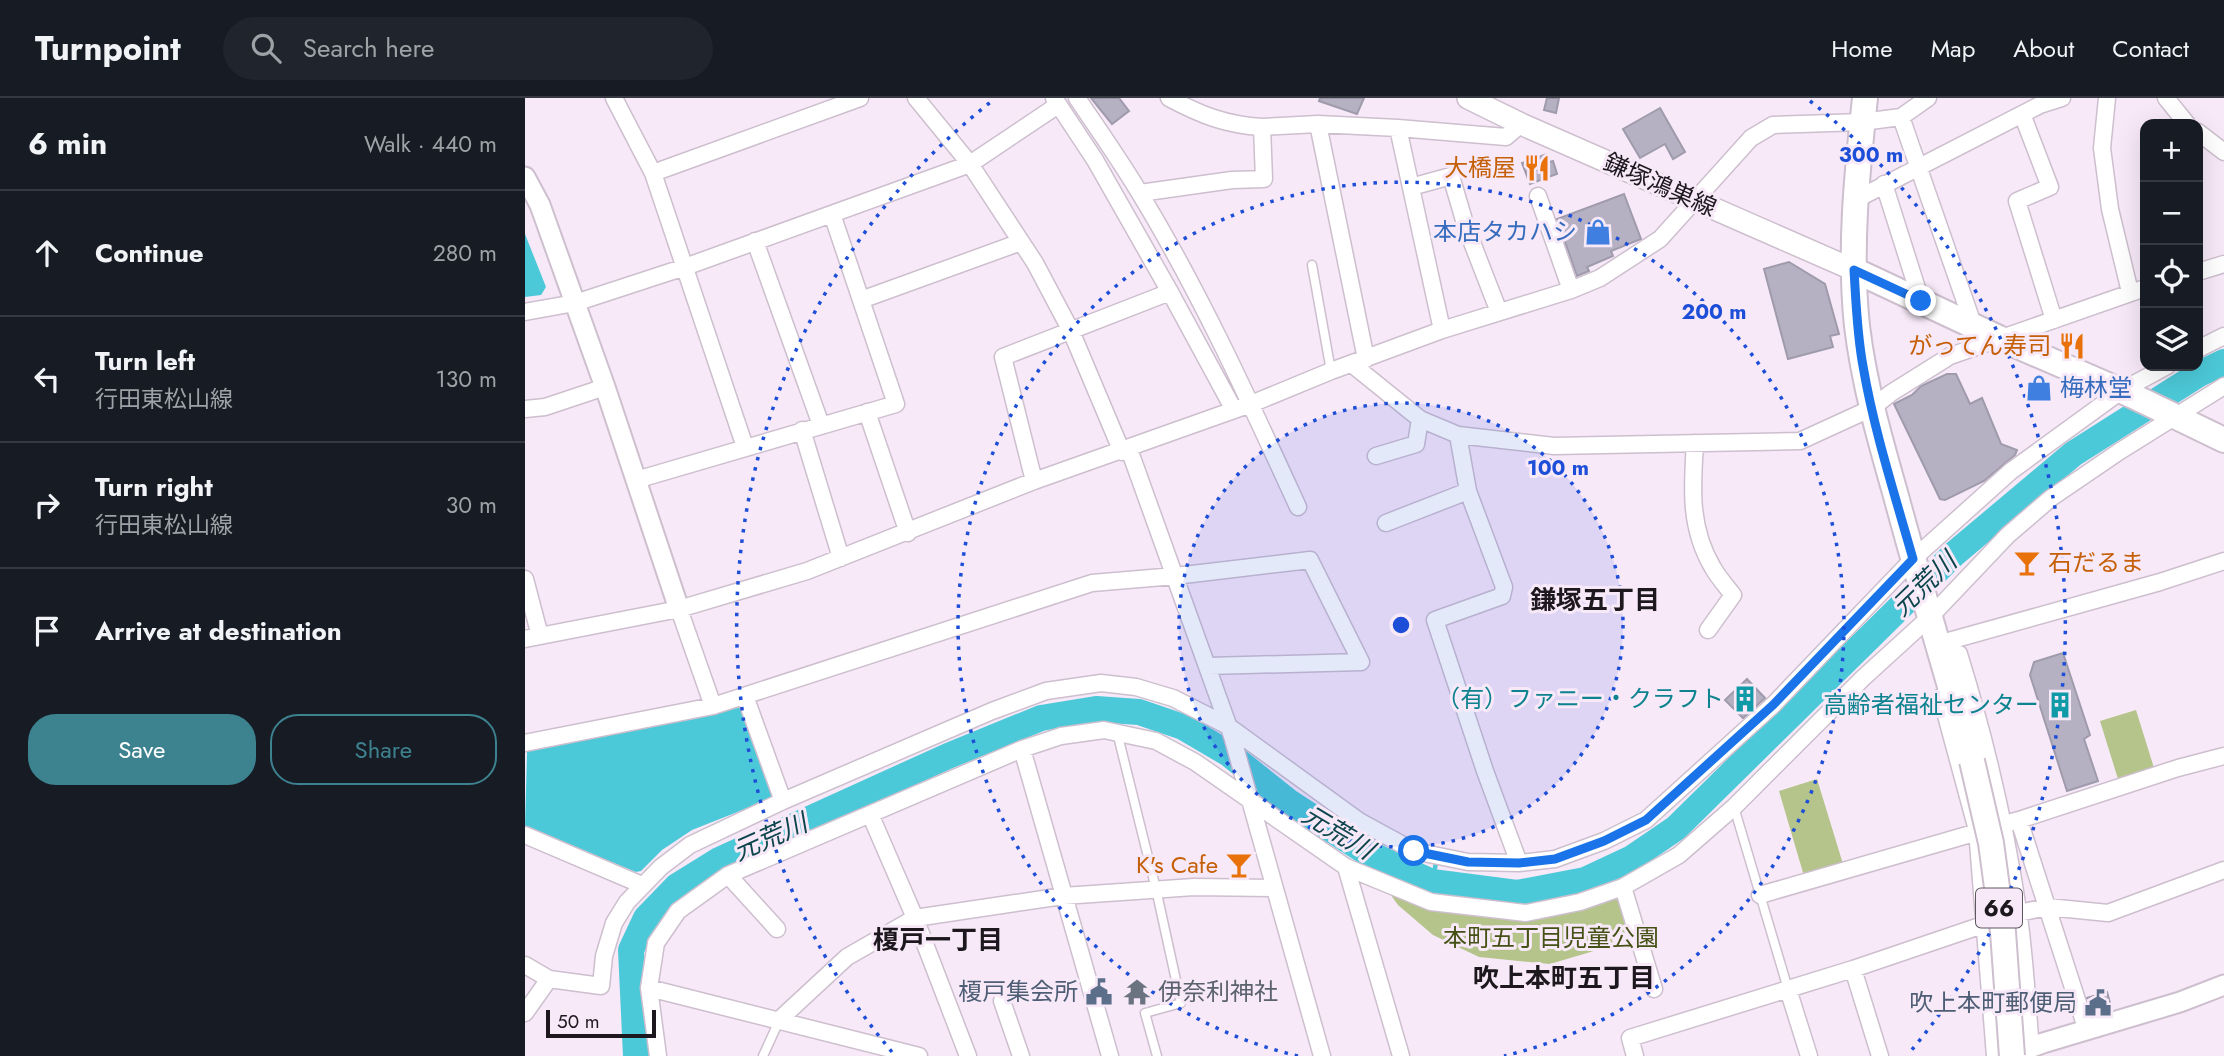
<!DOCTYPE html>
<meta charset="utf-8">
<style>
body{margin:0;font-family:Jost,"Noto Sans JP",sans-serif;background:#20242c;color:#f1f3f6}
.controls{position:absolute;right:21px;top:21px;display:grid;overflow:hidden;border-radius:14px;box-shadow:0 7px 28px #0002}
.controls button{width:63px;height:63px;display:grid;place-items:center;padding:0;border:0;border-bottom:2px solid #363941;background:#171b24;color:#f1f3f6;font:35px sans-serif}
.scale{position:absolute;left:21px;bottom:18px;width:110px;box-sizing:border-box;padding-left:7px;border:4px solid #1d181e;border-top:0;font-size:19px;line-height:24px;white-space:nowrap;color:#1d181e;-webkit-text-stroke:5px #f7e9f8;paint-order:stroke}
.stop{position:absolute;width:21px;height:21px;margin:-16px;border:5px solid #1a73e8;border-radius:50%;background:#fff}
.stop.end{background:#1a73e8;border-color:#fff;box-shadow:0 2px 7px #0008}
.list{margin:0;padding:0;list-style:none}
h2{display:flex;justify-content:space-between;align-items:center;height:91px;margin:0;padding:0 28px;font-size:30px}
h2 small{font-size:23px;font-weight:400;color:#9ea1a6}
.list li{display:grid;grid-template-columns:46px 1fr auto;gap:21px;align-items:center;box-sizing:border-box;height:126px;padding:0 28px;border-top:2px solid #363941}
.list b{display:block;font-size:26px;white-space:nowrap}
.list p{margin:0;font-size:23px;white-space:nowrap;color:#9ea1a6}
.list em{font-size:23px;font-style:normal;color:#9ea1a6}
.actions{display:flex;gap:14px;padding:21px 28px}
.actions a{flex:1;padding:16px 0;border:2px solid #3d828f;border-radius:28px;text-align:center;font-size:24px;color:#3d828f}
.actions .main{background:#3d828f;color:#fff}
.icon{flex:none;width:38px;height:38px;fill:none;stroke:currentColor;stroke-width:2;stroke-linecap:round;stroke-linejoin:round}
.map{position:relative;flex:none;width:1699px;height:958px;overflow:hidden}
header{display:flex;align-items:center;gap:42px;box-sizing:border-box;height:98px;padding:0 35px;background:#171b24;border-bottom:2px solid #363941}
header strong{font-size:33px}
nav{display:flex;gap:38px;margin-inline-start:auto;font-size:24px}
.search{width:490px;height:63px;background:#20242c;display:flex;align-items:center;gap:18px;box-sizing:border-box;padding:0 24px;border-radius:38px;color:#9ea1a6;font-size:26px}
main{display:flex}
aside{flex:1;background:#171b24}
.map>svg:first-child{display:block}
</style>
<header>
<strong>Turnpoint</strong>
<div class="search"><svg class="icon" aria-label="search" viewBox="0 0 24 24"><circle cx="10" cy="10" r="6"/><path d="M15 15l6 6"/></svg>Search here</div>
<nav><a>Home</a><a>Map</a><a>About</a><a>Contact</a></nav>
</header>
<main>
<aside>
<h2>6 min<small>Walk · 440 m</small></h2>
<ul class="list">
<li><svg class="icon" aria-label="ahead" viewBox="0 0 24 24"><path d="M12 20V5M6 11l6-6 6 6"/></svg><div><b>Continue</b></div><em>280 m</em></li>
<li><svg class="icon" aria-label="left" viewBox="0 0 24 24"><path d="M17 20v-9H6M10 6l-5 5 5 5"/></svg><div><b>Turn left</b><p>行田東松山線</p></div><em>130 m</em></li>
<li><svg class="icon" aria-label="right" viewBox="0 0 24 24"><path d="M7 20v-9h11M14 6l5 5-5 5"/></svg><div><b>Turn right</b><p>行田東松山線</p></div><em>30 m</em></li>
<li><svg class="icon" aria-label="arrive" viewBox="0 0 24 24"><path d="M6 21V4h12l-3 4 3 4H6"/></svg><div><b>Arrive at destination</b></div></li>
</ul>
<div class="actions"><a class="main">Save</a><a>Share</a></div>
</aside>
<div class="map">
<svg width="1699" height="958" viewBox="0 0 1699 958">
<rect width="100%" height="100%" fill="#f7e9f8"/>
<!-- green -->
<path fill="#b5c48a" d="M1611,612L1629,670L1593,681L1575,623Z
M1292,681L1318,766L1279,778L1254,693Z
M863,793L905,809L942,816L1005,819L1092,795L1107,831L1087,842L1089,847L1025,866L954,859L908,837L873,807Z"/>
<!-- water -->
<path fill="#4cc9d8" d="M0,136L21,189L16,197L0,199Z
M213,607L220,610L247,694L245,701L167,732L137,752L116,773L111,774L0,729L2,654L5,650L197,614Z"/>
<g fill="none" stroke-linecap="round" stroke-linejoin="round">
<!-- stream -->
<path stroke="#4cc9d8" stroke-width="4.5" d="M907,784L911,765"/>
<!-- river -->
<path stroke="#4cc9d8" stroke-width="26" d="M111,958L106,852L121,820L152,788L194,762L423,658L516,620L571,611L614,614L658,629L704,656L764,704L841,754L907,784L992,795L1060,782L1107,760L1151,730L1429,456L1548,356L1674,276L1699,264"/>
</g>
<!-- building -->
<path fill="#b5b1c3" stroke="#9f9bac" stroke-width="2" d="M566,0H594L604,13L587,26Z
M795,0H839L832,16L794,3Z
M1022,0H1034L1031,15L1019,12Z
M1135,10L1160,54L1148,61L1140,46L1115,60L1098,31Z
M1022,56L1025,64L1028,63L1032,76L1005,86L997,65Z
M1099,96L1116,141L1086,153L1088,158L1062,169L1064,173L1052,178L1032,121Z
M1264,164L1300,186L1314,236L1305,238L1308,249L1263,261L1239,171Z
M1422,276H1431L1445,306L1457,300L1476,346L1492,352L1490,357L1459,383L1420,402L1415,401L1369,306L1387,297L1396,288Z
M1538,555L1565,637L1559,641L1573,683L1542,693L1505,577L1509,564Z
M1222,581L1240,600L1218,620L1200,602Z
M1582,894L1587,912L1568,917L1562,900Z"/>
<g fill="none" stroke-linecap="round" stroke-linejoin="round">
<!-- service casing -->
<g stroke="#cdbfce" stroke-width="11">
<path id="service" d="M787,167L806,273
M592,634L631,791L656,905L620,915L632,958
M1209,709L1263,891
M238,958L254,923"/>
</g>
<!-- minor casing -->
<g stroke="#cdbfce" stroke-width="19">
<path id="minor" d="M89,0L128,75L220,349
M391,0L445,66L510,165L546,233L597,354
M552,0C573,31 595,62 614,94C675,194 724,302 773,409
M644,0C676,17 701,27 737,29
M1582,0L1577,50L1585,111L1605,194
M1641,0L1662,26
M1497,16L1525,89L1492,103L1529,222
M1376,19L1449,229
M793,26L841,261
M1673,34L1699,54
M128,75L335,0
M1359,86L1396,203
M886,89L926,78L941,129L974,214
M615,95L707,82L739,81L737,29L793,26L873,30
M1013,98L1046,192
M1330,102L1515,7L1537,0
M230,143L296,327
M1673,174L1699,166
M645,194L709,312
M336,202L496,144
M0,214L50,205L160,169L445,66L533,7
M917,232L873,30L981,39L996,26
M1673,251L1699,238
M828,267L895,321L933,337L1029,348L1275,343L1347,310L1366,295L1425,258L1620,190
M0,311L20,309L80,289
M342,314L383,435
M277,332L316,460
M933,337L943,393L979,489L977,498L910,522L960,673L994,765
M1170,345C1167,390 1164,430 1188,470C1193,479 1201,488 1208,497L1183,532
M604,351L707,638L797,958
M851,358L891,346L895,321
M111,382L371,306L307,116
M509,383L478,259L645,194L570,62L529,0
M861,425L943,393
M0,481L15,538
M154,511L188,608
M0,541L154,511L282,473L509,383L726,306L806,273L917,232L1046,192L1075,180L1135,141L1226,40L1248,27L1337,24L1376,19L1403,0
M1413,546L1635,484L1699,463
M1412,554L1414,549L1434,556C1460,640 1480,725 1493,812C1500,858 1502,905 1506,951
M220,598L258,703
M1416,599L1452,732L1470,958
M0,645L188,608L567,485L650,478L785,462L836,564L683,568
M497,651L585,958
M345,716L390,820L443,958
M1494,722L1562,933
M0,737L117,787
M821,769L876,958
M203,777L252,831
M1098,789L1129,891
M1235,797L1494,722L1653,670L1699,658
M0,867L24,881L76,888L79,858L89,825L102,804L136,769L165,747L258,703L467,613L521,593L576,585L611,589L648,600L703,628L834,723L889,753L943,764L994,765L1030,761L1079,743L1121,722L1248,607L1388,461L1486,373L1596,293L1642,268
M1328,871L1355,958
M124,890L133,958
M1263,891L1284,958
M477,903L496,958
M0,915L24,881
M254,922L322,859L390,820L538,798L669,789L749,790
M394,958L124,890L131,845L153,813L203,777L497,651L536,638L579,632L631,643L670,664L821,769L906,804L1001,815L1055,804L1098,789L1154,757L1209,709L1338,580L1405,519L1483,437L1526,400L1595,353L1699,288
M1110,958L1105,940L1328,871L1493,815L1523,809L1583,815L1699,772"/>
</g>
<!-- tertiary casing -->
<g stroke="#cdbfce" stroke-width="23">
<path id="tertiary" d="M0,79L15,107L80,289L154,511
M1482,958L1518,945L1655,904L1699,887"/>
</g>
<!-- secondary casing -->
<g stroke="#cdbfce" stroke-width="24">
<path id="secondary" d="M943,0L996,26L1329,172"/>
</g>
<!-- primary casing -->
<g stroke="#cdbfce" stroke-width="28">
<path id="primary" d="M1340,0C1332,75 1324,152 1332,228C1339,286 1355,342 1371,398C1395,487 1421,575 1447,663
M1329,172L1474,240L1608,298L1699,342"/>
</g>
<!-- service -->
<use href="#service" stroke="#fff" stroke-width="8"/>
<!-- minor -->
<use href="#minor" stroke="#fff" stroke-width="16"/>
<!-- tertiary -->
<use href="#tertiary" stroke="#fff" stroke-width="19"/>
<!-- secondary -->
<use href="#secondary" stroke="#fff" stroke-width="21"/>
<!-- primary -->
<use href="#primary" stroke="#fff" stroke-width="24"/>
<!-- primary-bridge casing -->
<g stroke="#cdbfce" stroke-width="28" stroke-linecap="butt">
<path id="primary-bridge" d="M1447,663L1466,745L1478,834L1487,958"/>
</g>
<!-- primary-bridge -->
<use href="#primary-bridge" stroke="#fff" stroke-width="24"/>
</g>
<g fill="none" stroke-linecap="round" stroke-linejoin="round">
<!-- route -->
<path stroke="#1a73e8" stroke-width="9" d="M889,753L943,764L994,765L1030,761L1079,743L1121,722L1248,607L1388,461C1370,397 1349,333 1338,268C1332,236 1331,204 1329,172L1396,203"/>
</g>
<!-- distance rings -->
<circle cx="876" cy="527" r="222" fill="#1d4ed8" fill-opacity=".12"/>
<g fill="none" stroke="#1d4ed8" stroke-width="3.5" stroke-dasharray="3.5 7">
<circle cx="876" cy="527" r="222"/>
<path d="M773 958A443 443 0 1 1 979 958"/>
<path d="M367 954A665 665 0 0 1 467 3M1285 3A665 665 0 0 1 1385 954"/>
</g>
<!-- icons -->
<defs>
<g id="restaurant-bare" transform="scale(2.1)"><path d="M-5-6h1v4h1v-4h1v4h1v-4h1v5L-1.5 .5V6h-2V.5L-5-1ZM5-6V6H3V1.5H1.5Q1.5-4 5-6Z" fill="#e8710a" stroke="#f7e9f8" stroke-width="2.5" paint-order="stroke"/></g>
<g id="shop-bare" transform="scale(2.1)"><path d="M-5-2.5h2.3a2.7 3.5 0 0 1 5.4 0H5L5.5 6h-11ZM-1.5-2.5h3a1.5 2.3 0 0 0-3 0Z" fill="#3f7fe0" stroke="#f7e9f8" stroke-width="2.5" paint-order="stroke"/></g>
<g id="bar-bare" transform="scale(2.1)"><path d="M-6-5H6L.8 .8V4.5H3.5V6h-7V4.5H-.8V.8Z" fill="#e8710a" stroke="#f7e9f8" stroke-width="2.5" paint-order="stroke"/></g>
<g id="building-bare" transform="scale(2.1)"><path d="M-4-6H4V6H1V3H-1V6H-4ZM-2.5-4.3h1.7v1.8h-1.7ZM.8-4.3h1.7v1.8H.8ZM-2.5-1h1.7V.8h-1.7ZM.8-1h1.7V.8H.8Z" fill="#0f9aa8" stroke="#f7e9f8" stroke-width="2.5" paint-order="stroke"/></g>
<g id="civic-bare" transform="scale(2.1)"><path d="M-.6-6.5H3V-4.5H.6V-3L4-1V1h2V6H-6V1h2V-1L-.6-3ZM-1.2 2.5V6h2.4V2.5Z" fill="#5c6f8a" stroke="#f7e9f8" stroke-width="2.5" paint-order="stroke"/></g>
<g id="temple-bare" transform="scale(2.1)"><path d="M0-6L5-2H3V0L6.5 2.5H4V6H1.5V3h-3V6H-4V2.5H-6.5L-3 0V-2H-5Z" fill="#6b7280" stroke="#f7e9f8" stroke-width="2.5" paint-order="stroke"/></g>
</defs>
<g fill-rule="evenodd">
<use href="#restaurant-bare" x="1012" y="70"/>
<use href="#shop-bare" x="1073" y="134"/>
<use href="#restaurant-bare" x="1547" y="248"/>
<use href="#shop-bare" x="1514" y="290"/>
<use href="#bar-bare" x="1502" y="465"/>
<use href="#building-bare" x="1220" y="601"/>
<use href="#building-bare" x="1535" y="607"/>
<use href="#bar-bare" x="714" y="767"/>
<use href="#civic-bare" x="574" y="894"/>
<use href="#temple-bare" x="612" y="894"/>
<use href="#civic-bare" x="1573" y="905"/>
</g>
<g text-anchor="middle" stroke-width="6" stroke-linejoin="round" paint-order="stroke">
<!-- shield labels -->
<rect fill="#f7e9f8" stroke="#5e575f" stroke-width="2" x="1451" y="790.5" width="46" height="39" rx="5"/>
<g font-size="23" font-weight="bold" fill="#1d181e">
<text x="1474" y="818">66</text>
</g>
<!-- food labels -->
<g font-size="24" fill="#c56008" stroke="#f7e9f8" text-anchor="end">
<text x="991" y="78">大橋屋</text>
<text x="1526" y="256">がってん寿司</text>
<text x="1523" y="473" text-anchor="start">石だるま</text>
<text x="693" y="775">K's Cafe</text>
</g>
<!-- street labels -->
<g font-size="24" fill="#1d181e" stroke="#f7e9f8">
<text transform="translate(1135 87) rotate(24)" y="8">鎌塚鴻巣線</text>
</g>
<!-- shop labels -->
<g font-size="24" fill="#366cbe" stroke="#f7e9f8" text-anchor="end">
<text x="1052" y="142">本店タカハシ</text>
<text x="1535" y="298" text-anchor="start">梅林堂</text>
</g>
<!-- culture labels -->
<g font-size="24" fill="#0d838f" stroke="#f7e9f8" text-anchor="end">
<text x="1199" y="609">（有）ファニー・クラフト</text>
<text x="1514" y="615">高齢者福祉センター</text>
</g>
<!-- park labels -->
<g font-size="24" fill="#455115" stroke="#f7e9f8">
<text x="1026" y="848">本町五丁目児童公園</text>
</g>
<!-- service labels -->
<g font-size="24" fill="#4e5e75" stroke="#f7e9f8" text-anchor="end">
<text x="553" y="902">榎戸集会所</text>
<text x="1552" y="913">吹上本町郵便局</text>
</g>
<!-- worship labels -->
<g font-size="24" fill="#5b616d" stroke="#f7e9f8" text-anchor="start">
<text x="633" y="902">伊奈利神社</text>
</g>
<!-- water labels -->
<g font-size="26" font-style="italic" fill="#0d454c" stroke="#f7e9f8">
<text transform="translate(1399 486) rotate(-44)" y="9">元荒川</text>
<text transform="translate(813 734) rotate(31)" y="9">元荒川</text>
<text transform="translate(245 739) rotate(-24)" y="9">元荒川</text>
</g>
<!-- neighbourhood labels -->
<g font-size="26" font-weight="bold" fill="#1d181e" stroke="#f7e9f8">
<text x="1070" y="511">鎌塚五丁目</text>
<text x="413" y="851">榎戸一丁目</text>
<text x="1039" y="889">吹上本町五丁目</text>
</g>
</g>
<circle cx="876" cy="527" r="10" fill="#1d4ed8" stroke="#f7e9f8" stroke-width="3.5"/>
<g font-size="21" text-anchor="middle" font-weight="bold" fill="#1d4ed8" stroke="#f7e9f8" stroke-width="6" stroke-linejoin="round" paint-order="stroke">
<text x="1346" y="64">300 m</text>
<text x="1189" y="221">200 m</text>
<text x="1033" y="377">100 m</text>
</g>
</svg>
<div class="controls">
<button>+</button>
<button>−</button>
<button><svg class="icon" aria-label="locate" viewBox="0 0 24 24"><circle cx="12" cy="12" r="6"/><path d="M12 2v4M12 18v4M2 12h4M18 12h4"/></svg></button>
<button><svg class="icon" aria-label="layers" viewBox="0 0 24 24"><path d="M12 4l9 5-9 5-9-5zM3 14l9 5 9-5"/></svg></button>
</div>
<div class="scale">50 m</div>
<div class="stop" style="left:889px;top:753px"></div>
<div class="stop end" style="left:1396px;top:203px"></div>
</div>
</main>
